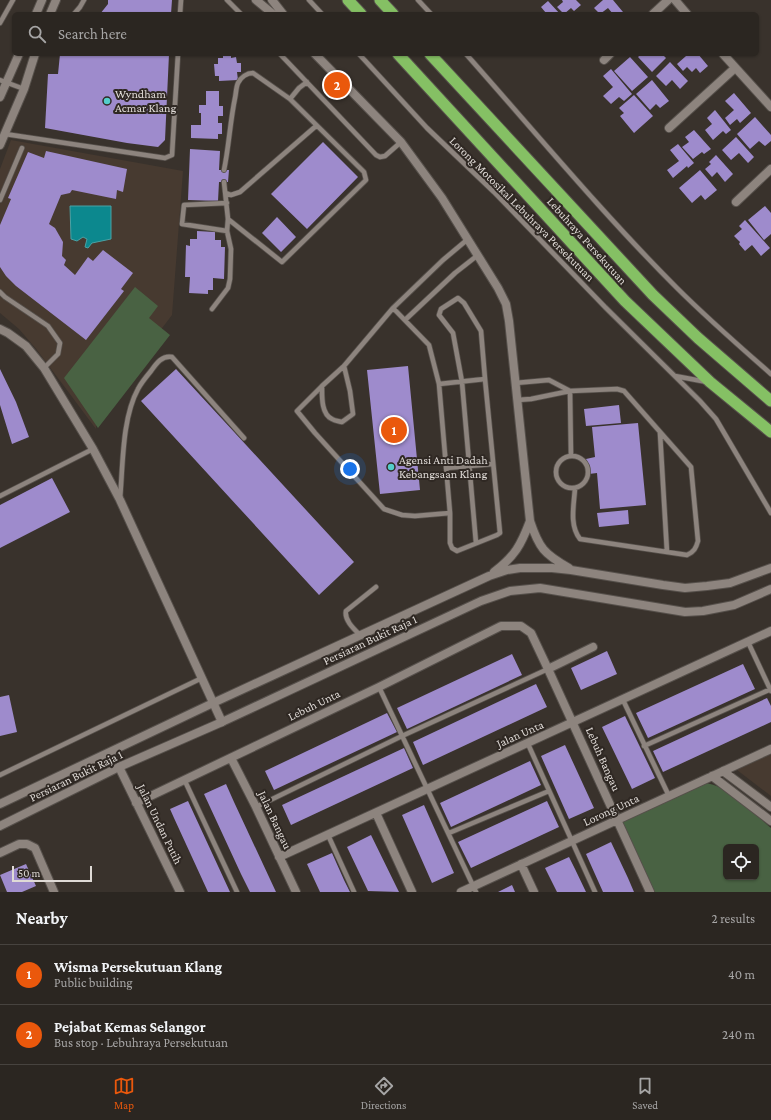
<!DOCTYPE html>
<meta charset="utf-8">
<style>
body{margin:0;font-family:"Crimson Pro",serif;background:#332e2a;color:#f1f3f6}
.controls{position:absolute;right:12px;bottom:12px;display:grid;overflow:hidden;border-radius:6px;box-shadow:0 1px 3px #0004}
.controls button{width:36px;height:36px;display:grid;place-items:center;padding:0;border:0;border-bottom:1px solid #47433f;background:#2b2621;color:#f1f3f6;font:20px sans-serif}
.scale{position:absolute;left:12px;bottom:10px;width:80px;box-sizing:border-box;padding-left:4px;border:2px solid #dfdad6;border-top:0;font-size:11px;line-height:14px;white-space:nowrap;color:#dfdad6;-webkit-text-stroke:3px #2f2823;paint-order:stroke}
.you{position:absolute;left:350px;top:469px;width:14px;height:14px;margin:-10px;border:3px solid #fff;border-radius:50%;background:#1a73e8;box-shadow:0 0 0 6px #1a73e833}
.badge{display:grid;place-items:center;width:26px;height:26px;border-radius:50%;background:#ea580c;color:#fff;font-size:13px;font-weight:700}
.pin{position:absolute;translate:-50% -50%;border:2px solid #fff;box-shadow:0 1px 4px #0006}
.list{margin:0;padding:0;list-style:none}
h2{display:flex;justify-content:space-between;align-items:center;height:52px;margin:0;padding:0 16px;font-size:17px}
h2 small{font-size:13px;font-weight:400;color:#a6a5a5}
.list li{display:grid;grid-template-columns:26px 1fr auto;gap:12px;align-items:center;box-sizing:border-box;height:60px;padding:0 16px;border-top:1px solid #47433f}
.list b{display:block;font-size:15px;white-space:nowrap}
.list p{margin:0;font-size:13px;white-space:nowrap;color:#a6a5a5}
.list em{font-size:13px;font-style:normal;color:#a6a5a5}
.icon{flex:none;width:22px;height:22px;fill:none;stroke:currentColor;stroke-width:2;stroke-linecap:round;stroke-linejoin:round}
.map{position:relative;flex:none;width:771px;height:892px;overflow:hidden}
.search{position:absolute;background:#2b2621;box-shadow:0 1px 3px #0004;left:12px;right:12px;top:12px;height:44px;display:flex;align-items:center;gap:10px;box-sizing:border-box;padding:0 14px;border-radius:6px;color:#a6a5a5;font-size:15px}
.sheet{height:172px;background:#2b2621}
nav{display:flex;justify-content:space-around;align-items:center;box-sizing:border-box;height:56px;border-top:1px solid #47433f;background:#2b2621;font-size:11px;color:#a6a5a5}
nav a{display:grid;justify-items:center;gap:2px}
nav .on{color:#ea580c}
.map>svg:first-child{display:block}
</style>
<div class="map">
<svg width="771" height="892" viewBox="0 0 771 892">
<rect width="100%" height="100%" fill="#39322c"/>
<!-- built -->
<path fill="#473a30" d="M11,140L183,171L172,315L97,414L96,429L37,350L19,329L0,313V169Z
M771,754V796L737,770Z"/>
<!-- green -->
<path fill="#496243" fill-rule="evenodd" d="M135,287L158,306L149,318L170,335L98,428L64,378Z
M705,783C730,786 752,812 771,828V892H649L621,825L624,821ZM726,847H756V877H726Z"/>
<!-- water -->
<path fill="#0c888e" stroke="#4ba1a4" d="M70,206H111V239L92,243L88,248L85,247L87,239L83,237L77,241L71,239Z"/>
<!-- building -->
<path fill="#9e8bcc" d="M108,0H172L171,14H100L108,4Z
M562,0H576L581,5L574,11L571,8L564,14L557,7L563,2Z
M603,0H613L623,12L621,14H613L608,8L600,14L594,8Z
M548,1L560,14H544L546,13L541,7Z
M60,54H169L165,140L158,147L127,143L45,128L48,74H58Z
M231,54V58L236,57L237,63H241V72H237L238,80L219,81V76H215L214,64H218V58H223V55Z
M641,54H662L666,58L652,72L638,57Z
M684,54H698L708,66L700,73L696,68L692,72L687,67L683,71L677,64L686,56Z
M630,57L648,77L632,91L614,71Z
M670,62L688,81L680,89L672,80L666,86L656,76Z
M611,69L632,94L624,101L619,97L611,104L603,96L613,87L603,76Z
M652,80L669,101L660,108L656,104L650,110L636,94Z
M206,91H219V106H223V116H218V123H222V134H218V139L191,138V125H201V113H199V105H206Z
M734,93L751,113L740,123L737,119L730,125L725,118L734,110L725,101Z
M634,95L653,116L634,133L620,116L624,113L619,108Z
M715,110L731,130L726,134L723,131L713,140L705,130L712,124L707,118Z
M755,117L771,135V141L765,146L759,141L750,149L737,134Z
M694,130L711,149L704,154L702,152L693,159L682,147L689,142L685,137Z
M736,137L754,157L748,163L739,153L731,160L722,150Z
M323,142L358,177L307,229L271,194Z
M678,144L694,163L688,168L687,166L673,178L667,170L679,161L670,150Z
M190,149L220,151L219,170H229L228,182H219L218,201L188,200Z
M46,151L127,169L123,192L117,190L116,199L72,190L70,193L61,195L49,224L55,228L63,242L62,256L66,260L64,265L75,275L88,257L93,261L103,250L133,273L121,289L124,291L86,340L16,286L6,276L0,267V225L11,199L8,198L28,152L44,158Z
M716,155L733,174L725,182L717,172L712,177L705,169L711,164L709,162Z
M700,170L717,190L705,200L701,195L692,203L679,188Z
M765,206L771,213V234L764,240L748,220Z
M277,217L296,237L281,252L262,233Z
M745,220L770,248L761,256L752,245L745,251L739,244L740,242L734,236L742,229L739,226Z
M197,231L215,232V240H221V247H225L224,279L213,278V290H208V294L189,293L190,277H185L186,245L190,246V239H197Z
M408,366L420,490L380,494L367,370Z
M0,369L16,402L29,437L12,444L0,405Z
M176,369L354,562L319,595L141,401Z
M619,405L621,423L586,426L584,409Z
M638,423L646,505L600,509L597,473L589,474L586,459L595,457L592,427Z
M52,478L70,512L0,548V505Z
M628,510L629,524L599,527L597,513Z
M607,651L617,674L581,690L571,668Z
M512,654L522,675L407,729L397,708Z
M743,664L755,689L648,738L636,713Z
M536,684L547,707L423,765L413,742Z
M9,695L17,732L0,736V697Z
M767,698L771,706V722L663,772L653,751Z
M387,713L397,732L274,790L265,771Z
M625,716L655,778L632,789L602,727Z
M565,745L594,808L569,819L541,756Z
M404,748L413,768L291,825L282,805Z
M530,761L541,785L451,827L440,803Z
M226,784L234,802L276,892H250L241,874L204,794Z
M188,801L230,892H208L174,818L170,809Z
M547,801L559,827L471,868L458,842Z
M424,805L454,873L432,883L402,815Z
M371,835L397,888L399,892L368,891L347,847Z
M611,842L628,878L634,892H603L590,863L586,854Z
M332,853L344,880L350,892H320L307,864Z
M569,857L575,869L586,892H557L545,868Z
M26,864L36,886L22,892H7L0,875Z
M512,885L515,892H498Z"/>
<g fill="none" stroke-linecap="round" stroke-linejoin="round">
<!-- service casing -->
<g stroke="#56504b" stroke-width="6">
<path id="service" d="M227,0L241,14
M309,0L322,14
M418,0L431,14
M74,14L80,7L84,0
M180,14L181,0
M0,23L13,0
M280,54L376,155L380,157L385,156L401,142
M359,54L427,128L494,192L605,307L700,401L716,419L771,513
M466,54C536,133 603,214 677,288C707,318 739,346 771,374
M0,80L24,89
M290,99L299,88L307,82
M5,134L165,158L172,155L178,54
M224,170C229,146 230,122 235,98C236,94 236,87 238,83C241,77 247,73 253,73L290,99L364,172L366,180L282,262L228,219
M226,193L231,195L240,192L316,126
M0,200L22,148
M227,203L184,205L182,224L227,231
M0,292L5,297L48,326L60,343L58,354L44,368
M393,308L429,345L439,384L450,513V543L452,548L457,551L497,535L500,533L485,379L439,384
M212,309L228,288L230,279L231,249L227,231L228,219L224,182
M405,320L455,273L478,255
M675,376L707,382
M515,383L549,380L570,391
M322,386C322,396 321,414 332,419C335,421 339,421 342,422L353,414L350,391L344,366
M570,391L571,456
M517,400L531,399L570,391L617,389L624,391L691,467L698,541C696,548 694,552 687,555L580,539C569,525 574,505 575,488
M660,433L667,552
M556 472a16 16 0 1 1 32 0a16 16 0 1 1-32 0Z
M446,468L493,464
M0,496L93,449
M120,499C123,465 122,418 138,389C141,383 146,377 151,371C156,364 162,355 172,357L244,438
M450,513L415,516L402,515L384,509L315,433L297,411L322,386L344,366L393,308L443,260L468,239
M476,543L462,382L453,333L439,315L441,309L458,298L464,303L481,331L485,379
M360,635C354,629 344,620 346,611L376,587
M748,642L771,691
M379,687L476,892
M623,700L669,796
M528,744L595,892
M644,746L771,689
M0,775L202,678
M184,779L237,892
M256,807L402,736L548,669
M449,833L549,791
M328,835L354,892"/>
</g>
<!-- minor casing -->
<g stroke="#56504b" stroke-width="10">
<path id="minor" d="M675,0L687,14
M653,14L668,0
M723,54L771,107
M604,60L610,54
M669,128L735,68
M736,202L771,169
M0,329L8,333L26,346L44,368L93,449L120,500L222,722
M548,669L593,647
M231,758L256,807L296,892
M119,767L180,892
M723,771L771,807
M712,776L771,821
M136,803L379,687L501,626H521L531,633L548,669L650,892
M376,813L412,892
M0,853L19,844H27L35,848L54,892
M279,857L771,631
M521,864L534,892
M461,892L771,749"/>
</g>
<!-- tertiary casing -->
<g stroke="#56504b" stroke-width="10">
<path id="tertiary" d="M256,0L273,14
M272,0L283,14
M36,14L42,0
M50,14L56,0
M315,54L401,142L442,198L498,288L506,304L509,321L530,521C539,548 544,554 569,568
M0,97L19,54
M0,145L24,89L35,54
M494,572C515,556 521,545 530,521
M0,804L213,703L489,576L507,570L520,568H552L571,570L663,585L685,588L707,586L730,583L771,568
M0,826L119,767L222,722L481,601L510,591L540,588L685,612L703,611L734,605L771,589"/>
</g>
<!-- trunk casing -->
<g stroke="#56504b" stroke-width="13">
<path id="trunk" d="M348,0L361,14
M380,0L393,14
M398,54L625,301L710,382L771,432
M430,54L653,295L698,338L771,401"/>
</g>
<!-- service -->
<use href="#service" stroke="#8d847e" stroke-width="4.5"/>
<!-- minor -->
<use href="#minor" stroke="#8d847e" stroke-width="8"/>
<!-- tertiary -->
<use href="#tertiary" stroke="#8d847e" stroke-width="8"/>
<!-- trunk -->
<use href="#trunk" stroke="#85c064" stroke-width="11"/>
</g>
<!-- markers -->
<g fill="#53cdca" stroke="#2f2823" stroke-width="1.5">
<circle cx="107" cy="101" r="4"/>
<circle cx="391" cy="467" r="4"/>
</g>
<g text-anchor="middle" stroke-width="4" stroke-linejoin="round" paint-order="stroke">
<!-- poi labels -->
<g font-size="12" fill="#dfdad6" stroke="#2f2823" text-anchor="start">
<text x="115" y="98">Wyndham<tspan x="115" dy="14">Acmar Klang</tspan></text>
<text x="399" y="464">Agensi Anti Dadah<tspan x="399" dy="14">Kebangsaan Klang</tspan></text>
</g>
<!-- street labels -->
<g font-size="12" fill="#dfdad6" stroke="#2f2823">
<text transform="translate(522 209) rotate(45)" y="4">Lorong Motosikal Lebuhraya Persekutuan</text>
<text transform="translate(587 241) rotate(48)" y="4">Lebuhraya Persekutuan</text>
<text transform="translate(370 640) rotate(-25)" y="4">Persiaran Bukit Raja 1</text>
<text transform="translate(314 705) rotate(-26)" y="4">Lebuh Unta</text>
<text transform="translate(520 734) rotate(-24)" y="4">Jalan Unta</text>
<text transform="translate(603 759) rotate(66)" y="4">Lebuh Bangau</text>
<text transform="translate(76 776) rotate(-26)" y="4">Persiaran Bukit Raja 1</text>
<text transform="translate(611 810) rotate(-25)" y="4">Lorong Unta</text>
<text transform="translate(275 820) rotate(65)" y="4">Jalan Bangau</text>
<text transform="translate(160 824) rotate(64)" y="4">Jalan Undan Putih</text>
</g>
</g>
</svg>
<div class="controls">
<button><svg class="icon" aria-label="locate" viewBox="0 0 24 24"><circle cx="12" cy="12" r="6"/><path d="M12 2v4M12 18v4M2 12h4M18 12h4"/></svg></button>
</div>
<div class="scale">50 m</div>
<div class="you"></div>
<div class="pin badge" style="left:394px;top:430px">1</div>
<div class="pin badge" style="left:337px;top:85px">2</div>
<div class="search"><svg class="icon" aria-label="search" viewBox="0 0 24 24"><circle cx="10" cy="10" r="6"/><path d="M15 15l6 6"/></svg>Search here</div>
</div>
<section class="sheet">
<h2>Nearby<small>2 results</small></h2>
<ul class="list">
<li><span class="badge">1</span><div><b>Wisma Persekutuan Klang</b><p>Public building</p></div><em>40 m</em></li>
<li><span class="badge">2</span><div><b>Pejabat Kemas Selangor</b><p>Bus stop · Lebuhraya Persekutuan</p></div><em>240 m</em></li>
</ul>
</section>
<nav>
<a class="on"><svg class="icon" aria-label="map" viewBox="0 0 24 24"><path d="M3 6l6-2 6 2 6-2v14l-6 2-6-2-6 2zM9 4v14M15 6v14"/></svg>Map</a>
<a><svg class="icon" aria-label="directions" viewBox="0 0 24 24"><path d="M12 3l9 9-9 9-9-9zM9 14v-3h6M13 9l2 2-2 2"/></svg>Directions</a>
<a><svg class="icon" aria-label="saved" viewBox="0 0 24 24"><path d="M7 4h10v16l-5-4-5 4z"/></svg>Saved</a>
</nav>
